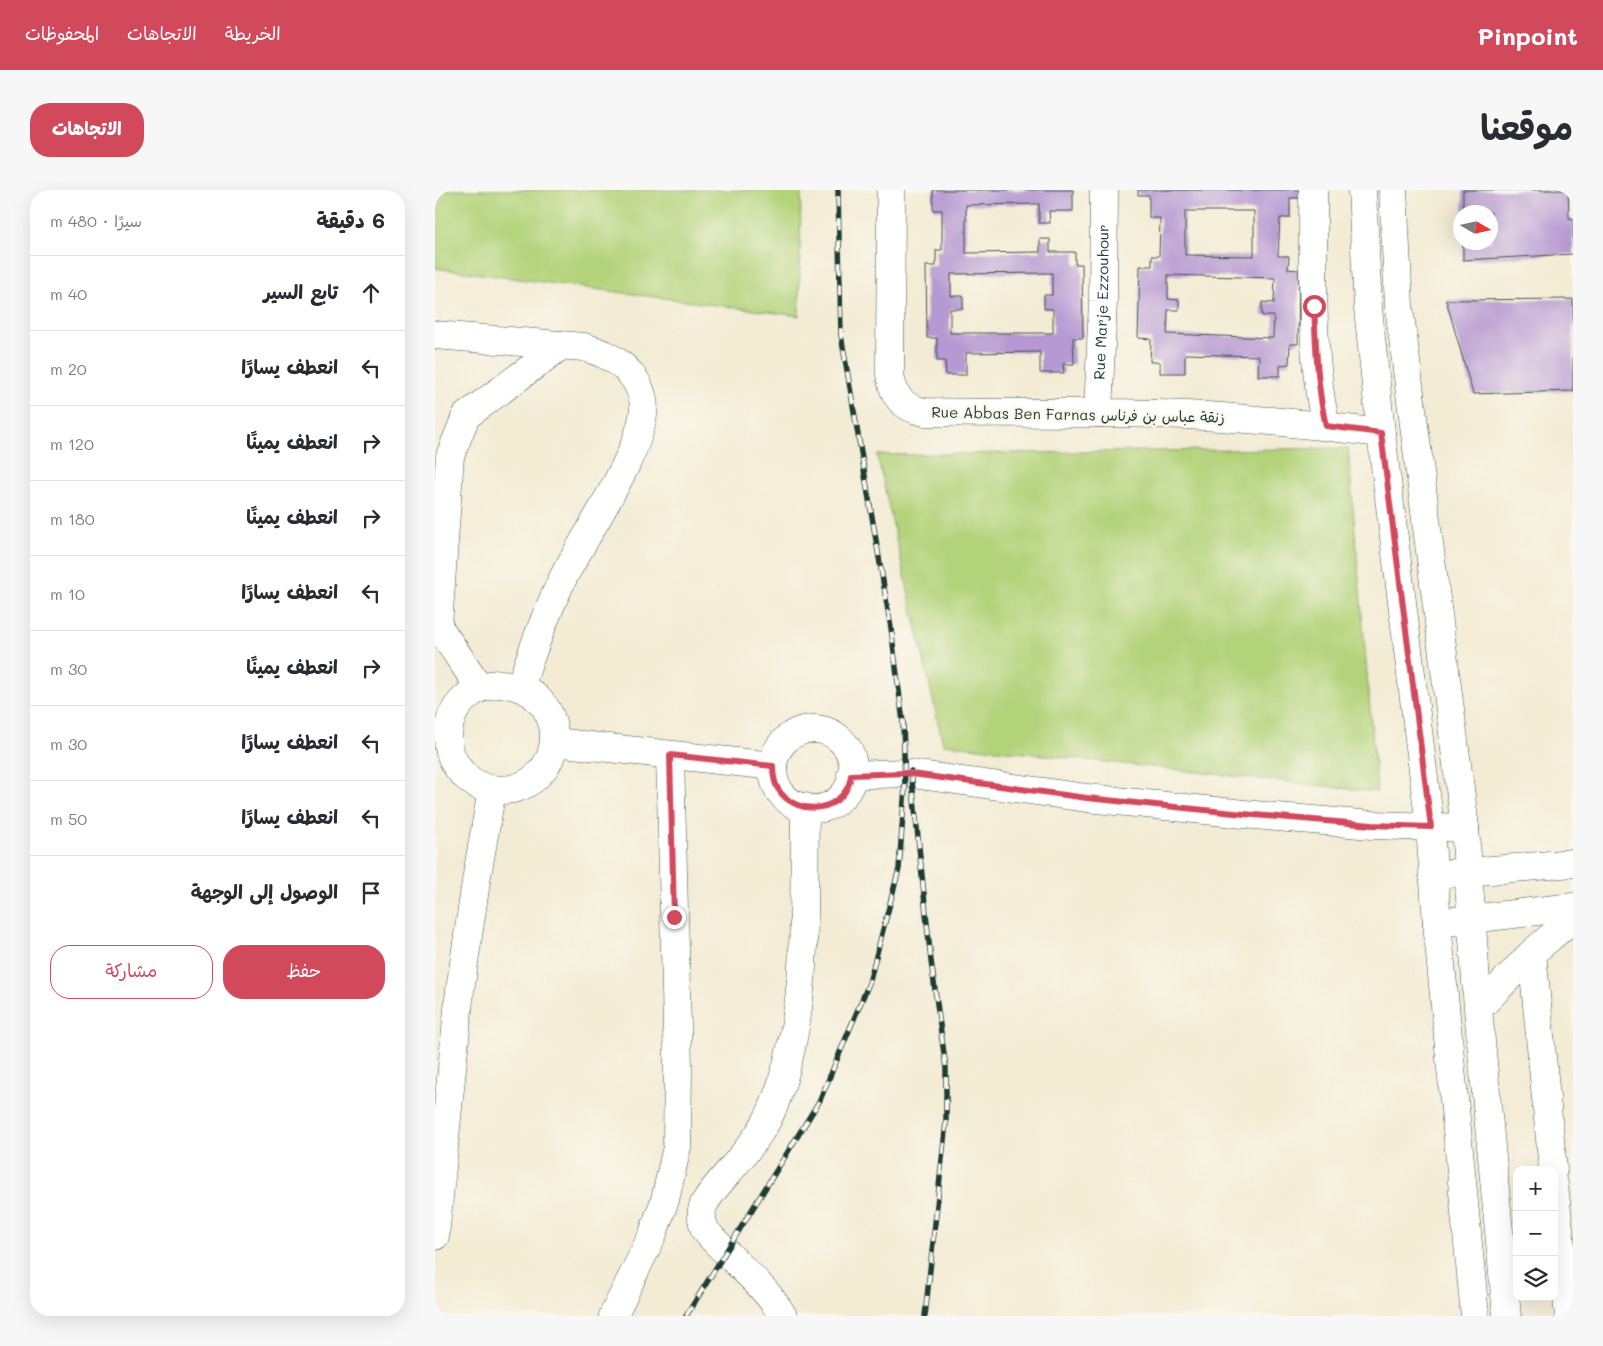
<!DOCTYPE html>
<html lang="ar">
<meta charset="utf-8">
<style>
body{margin:0;font-family:Mali,"Playpen Sans Arabic",sans-serif;background:#f7f7f7;color:#2b2b33;direction:rtl}
.controls{position:absolute;right:15px;bottom:15px;display:grid;overflow:hidden;border-radius:10px;box-shadow:0 5px 20px #0002}
.controls button{width:45px;height:45px;display:grid;place-items:center;padding:0;border:0;border-bottom:1px solid #e1e1e2;background:#fff;color:#2b2b33;font:25px sans-serif}
.compass{position:absolute;left:1018px;top:15px;width:45px;height:45px;border-radius:50%;background:#fff;box-shadow:0 5px 20px #0002;rotate:99deg}
.stop{position:absolute;width:15px;height:15px;margin:-11px;border:4px solid #d1495b;border-radius:50%;background:#fff}
.stop.end{background:#d1495b;border-color:#fff;box-shadow:0 1px 5px #0008}
.list{margin:0;padding:0;list-style:none}
h2{display:flex;justify-content:space-between;align-items:center;height:65px;margin:0;padding:0 20px;font-size:21px}
h2 small{font-size:16px;font-weight:400;color:#7c7c81}
.list li{display:grid;grid-template-columns:32px 1fr auto;gap:15px;align-items:center;box-sizing:border-box;height:75px;padding:0 20px;border-top:1px solid #e1e1e2}
.list b{display:block;font-size:19px;white-space:nowrap}
.list em{font-size:16px;font-style:normal;color:#7c7c81}
.actions{display:flex;gap:10px;padding:15px 20px}
.actions a{flex:1;padding:11px 0;border:1px solid #d1495b;border-radius:20px;text-align:center;font-size:18px;color:#d1495b}
.actions .main{background:#d1495b;color:#fff}
.icon{flex:none;width:28px;height:28px;fill:none;stroke:currentColor;stroke-width:2;stroke-linecap:round;stroke-linejoin:round}
.map{position:relative;flex:none;width:1138px;height:1126px;overflow:hidden;direction:ltr;border-radius:20px}
header{display:flex;align-items:center;gap:30px;box-sizing:border-box;height:70px;padding:0 25px;background:#d1495b;color:#fff}
header strong{font-size:24px}
nav{display:flex;gap:28px;margin-inline-start:auto;font-size:18px}
.intro{display:flex;align-items:center;justify-content:space-between;box-sizing:border-box;height:120px;padding:0 30px}
h1{margin:0;font-size:35px}
.button{padding:12px 22px;border-radius:20px;background:#d1495b;color:#fff;font-size:18px;font-weight:700}
main{display:flex;gap:30px;padding:0 30px}
aside{flex:1;background:#fff;border-radius:20px;box-shadow:0 5px 20px #0002}
.map>svg:first-child{display:block}
</style>
<header>
<strong>Pinpoint</strong>
<nav><a>الخريطة</a><a>الاتجاهات</a><a>المحفوظات</a></nav>
</header>
<div class="intro"><h1>موقعنا</h1><a class="button">الاتجاهات</a></div>
<main>
<div class="map">
<svg width="1138" height="1126" viewBox="0 0 1138 1126">
<rect width="100%" height="100%" fill="#fbf7ec"/>
<filter id="ink" filterUnits="userSpaceOnUse"><feTurbulence type="fractalNoise" baseFrequency=".02" numOctaves="2"/><feDisplacementMap in="SourceGraphic" scale="10" xChannelSelector="R" yChannelSelector="G"/><feConvolveMatrix kernelMatrix="1 2 1 2 8 2 1 2 1" color-interpolation-filters="sRGB"/></filter>
<filter id="wash" filterUnits="userSpaceOnUse"><feTurbulence type="fractalNoise" baseFrequency=".0096" numOctaves="4" result="noise"/><feDisplacementMap in="SourceGraphic" scale="20" xChannelSelector="R" yChannelSelector="G"/><feGaussianBlur stdDeviation="1.12" result="paint"/><feColorMatrix in="noise" values="0 0 0 0 0 0 0 0 0 0 0 0 0 0 0 0 0 1.4 0 .05"/><feComposite in="paint" operator="in"/></filter>
<g filter="url(#wash)">
<rect width="100%" height="100%" fill="#f3ebd4"/>
<!-- green -->
<path fill="#b3d37a" stroke="#698857" d="M0,0H366L364,126L0,78Z
M913,258L942,602L508,554L442,265Z"/>
<g id="blocks">
<!-- building -->
<path fill="#b698d2" fill-rule="evenodd" d="M498,0H638V21H614L615,33H604V14L531,15V63L605,62V49H615V62H640V74H647L648,148H638L639,174H628L629,183H605V162L531,163V185H511L510,171H502V148H492L491,76H501V60H507V20H498ZM617,83V105H609V119H618V143H515V119H528V106H516V84Z
M703,0H865V8H855V28H845L843,66H854L853,79L864,80L863,154H855L854,174L845,175V186H823L824,166L750,164V183H725V172H715L716,149L703,148L705,76H717V66H724L725,28H714V5H703ZM750,21H819V66L750,65ZM733,85L840,88L839,113L827,112V126H839L838,148L732,144L733,120H744V110L733,109Z
M1028,0H1133L1134,28L1138,29V64L1028,70V52H1056V22H1028Z
M1138,109V201L1038,204L1011,110Z"/>
</g>
</g>
<g filter="url(#ink)">
<use href="#blocks" fill-opacity="0" stroke="#3f574c" stroke-width="1"/>
<g fill="none" stroke-linecap="round" stroke-linejoin="round">
<!-- minor casing -->
<g stroke="#3f574c" stroke-width="29">
<g id="minor">
<path d="M456,0L455,184C458,206 467,218 490,222C577,224 664,221 751,225C816,228 881,235 946,243"/>
<path d="M878,0C879,76 874,162 891,236"/>
<path d="M0,145L149,157C177,165 201,179 208,209C217,248 147,350 128,388C111,423 97,461 85,498"/>
<path id="s1" d="M663,223L668,111L669,0"/>
<circle cx="66" cy="547" r="53"/>
<path d="M45,498L3,436L15,266L31,226L127,155"/>
<circle cx="378" cy="579" r="40"/>
<path d="M119,552L338,576"/>
<path d="M416,585L470,583L652,608L819,625L937,635L1030,638"/>
<path d="M998,685L1138,673"/>
<path d="M1002,733L1138,717"/>
<path d="M1118,980L1097,763L1138,728"/>
<path d="M1119,995L1134,1126"/>
<path d="M0,1046L25,800L42,685L57,600"/>
<path d="M178,1126L217,1046L230,1010L242,957L243,877L235,565"/>
<path d="M348,1126C328,1092 295,1070 270,1040C267,1032 265,1022 269,1014C275,1003 284,993 292,984C310,963 329,941 339,915C376,821 368,716 370,617"/>
</g>
</g>
<!-- major casing -->
<g stroke="#3f574c" stroke-width="29">
<path id="major" d="M927,0L933,118L946,243L995,637L1002,733L1040,1126
M958,0L964,116L1030,638L1043,819L1072,1126
M1043,819L1097,763"/>
</g>
<!-- minor -->
<use href="#minor" stroke="#fff" stroke-width="28"/>
<!-- major -->
<use href="#major" stroke="#fff" stroke-width="28"/>
<!-- rail casing -->
<g stroke="#1f3d34" stroke-width="5.5">
<path id="rail" d="M476,581L496,771L511,878V932L490,1126
M251,1126L385,910L434,793L464,679L470,597L468,532L456,438L406,145L403,0"/>
</g>
<!-- rail -->
<use href="#rail" stroke="#fbf7ec" stroke-width="4" stroke-dasharray="11" stroke-linecap="butt"/>
</g>
</g>
<g fill="none" stroke-linecap="round" stroke-linejoin="round" filter="url(#ink)">
<!-- route -->
<path stroke="#d1495b" stroke-width="6" d="M239,727L235,565L338,576C338,583 339,592 343,599C362,629 412,622 416,585L470,583L652,608L819,625L937,635L996,637L946,243L891,236C882,197 881,156 879,116"/>
</g>
<g text-anchor="middle" stroke-width="5" stroke-linejoin="round" paint-order="stroke">
<!-- street labels -->
<g font-size="15" fill="#1f3d34" stroke="#fbf7ec">
<text dy="5" stroke="none"><textPath href="#s1" startOffset="111">Rue Marje Ezzouhour</textPath></text>
<text transform="translate(643 225) rotate(1)" y="5">Rue Abbas Ben Farnas زنقة عباس بن فرناس</text>
</g>
</g>
</svg>
<div class="controls">
<button>+</button>
<button>−</button>
<button><svg class="icon" aria-label="layers" viewBox="0 0 24 24"><path d="M12 4l9 5-9 5-9-5zM3 14l9 5 9-5"/></svg></button>
</div>
<svg class="compass" viewBox="-18 -18 36 36"><path d="M0-13l5 13h-10z" fill="#e53935"/><path d="M0 13l5-13h-10z" fill="#7c7c81"/></svg>
<div class="stop" style="left:879px;top:116px"></div>
<div class="stop end" style="left:239px;top:727px"></div>
</div>
<aside>
<h2>6 دقيقة<small>سيرًا · 480 m</small></h2>
<ul class="list">
<li><svg class="icon" aria-label="ahead" viewBox="0 0 24 24"><path d="M12 20V5M6 11l6-6 6 6"/></svg><div><b>تابع السير</b></div><em>40 m</em></li>
<li><svg class="icon" aria-label="left" viewBox="0 0 24 24"><path d="M17 20v-9H6M10 6l-5 5 5 5"/></svg><div><b>انعطف يسارًا</b></div><em>20 m</em></li>
<li><svg class="icon" aria-label="right" viewBox="0 0 24 24"><path d="M7 20v-9h11M14 6l5 5-5 5"/></svg><div><b>انعطف يمينًا</b></div><em>120 m</em></li>
<li><svg class="icon" aria-label="right" viewBox="0 0 24 24"><path d="M7 20v-9h11M14 6l5 5-5 5"/></svg><div><b>انعطف يمينًا</b></div><em>180 m</em></li>
<li><svg class="icon" aria-label="left" viewBox="0 0 24 24"><path d="M17 20v-9H6M10 6l-5 5 5 5"/></svg><div><b>انعطف يسارًا</b></div><em>10 m</em></li>
<li><svg class="icon" aria-label="right" viewBox="0 0 24 24"><path d="M7 20v-9h11M14 6l5 5-5 5"/></svg><div><b>انعطف يمينًا</b></div><em>30 m</em></li>
<li><svg class="icon" aria-label="left" viewBox="0 0 24 24"><path d="M17 20v-9H6M10 6l-5 5 5 5"/></svg><div><b>انعطف يسارًا</b></div><em>30 m</em></li>
<li><svg class="icon" aria-label="left" viewBox="0 0 24 24"><path d="M17 20v-9H6M10 6l-5 5 5 5"/></svg><div><b>انعطف يسارًا</b></div><em>50 m</em></li>
<li><svg class="icon" aria-label="arrive" viewBox="0 0 24 24"><path d="M6 21V4h12l-3 4 3 4H6"/></svg><div><b>الوصول إلى الوجهة</b></div></li>
</ul>
<div class="actions"><a class="main">حفظ</a><a>مشاركة</a></div>
</aside>
</main>
